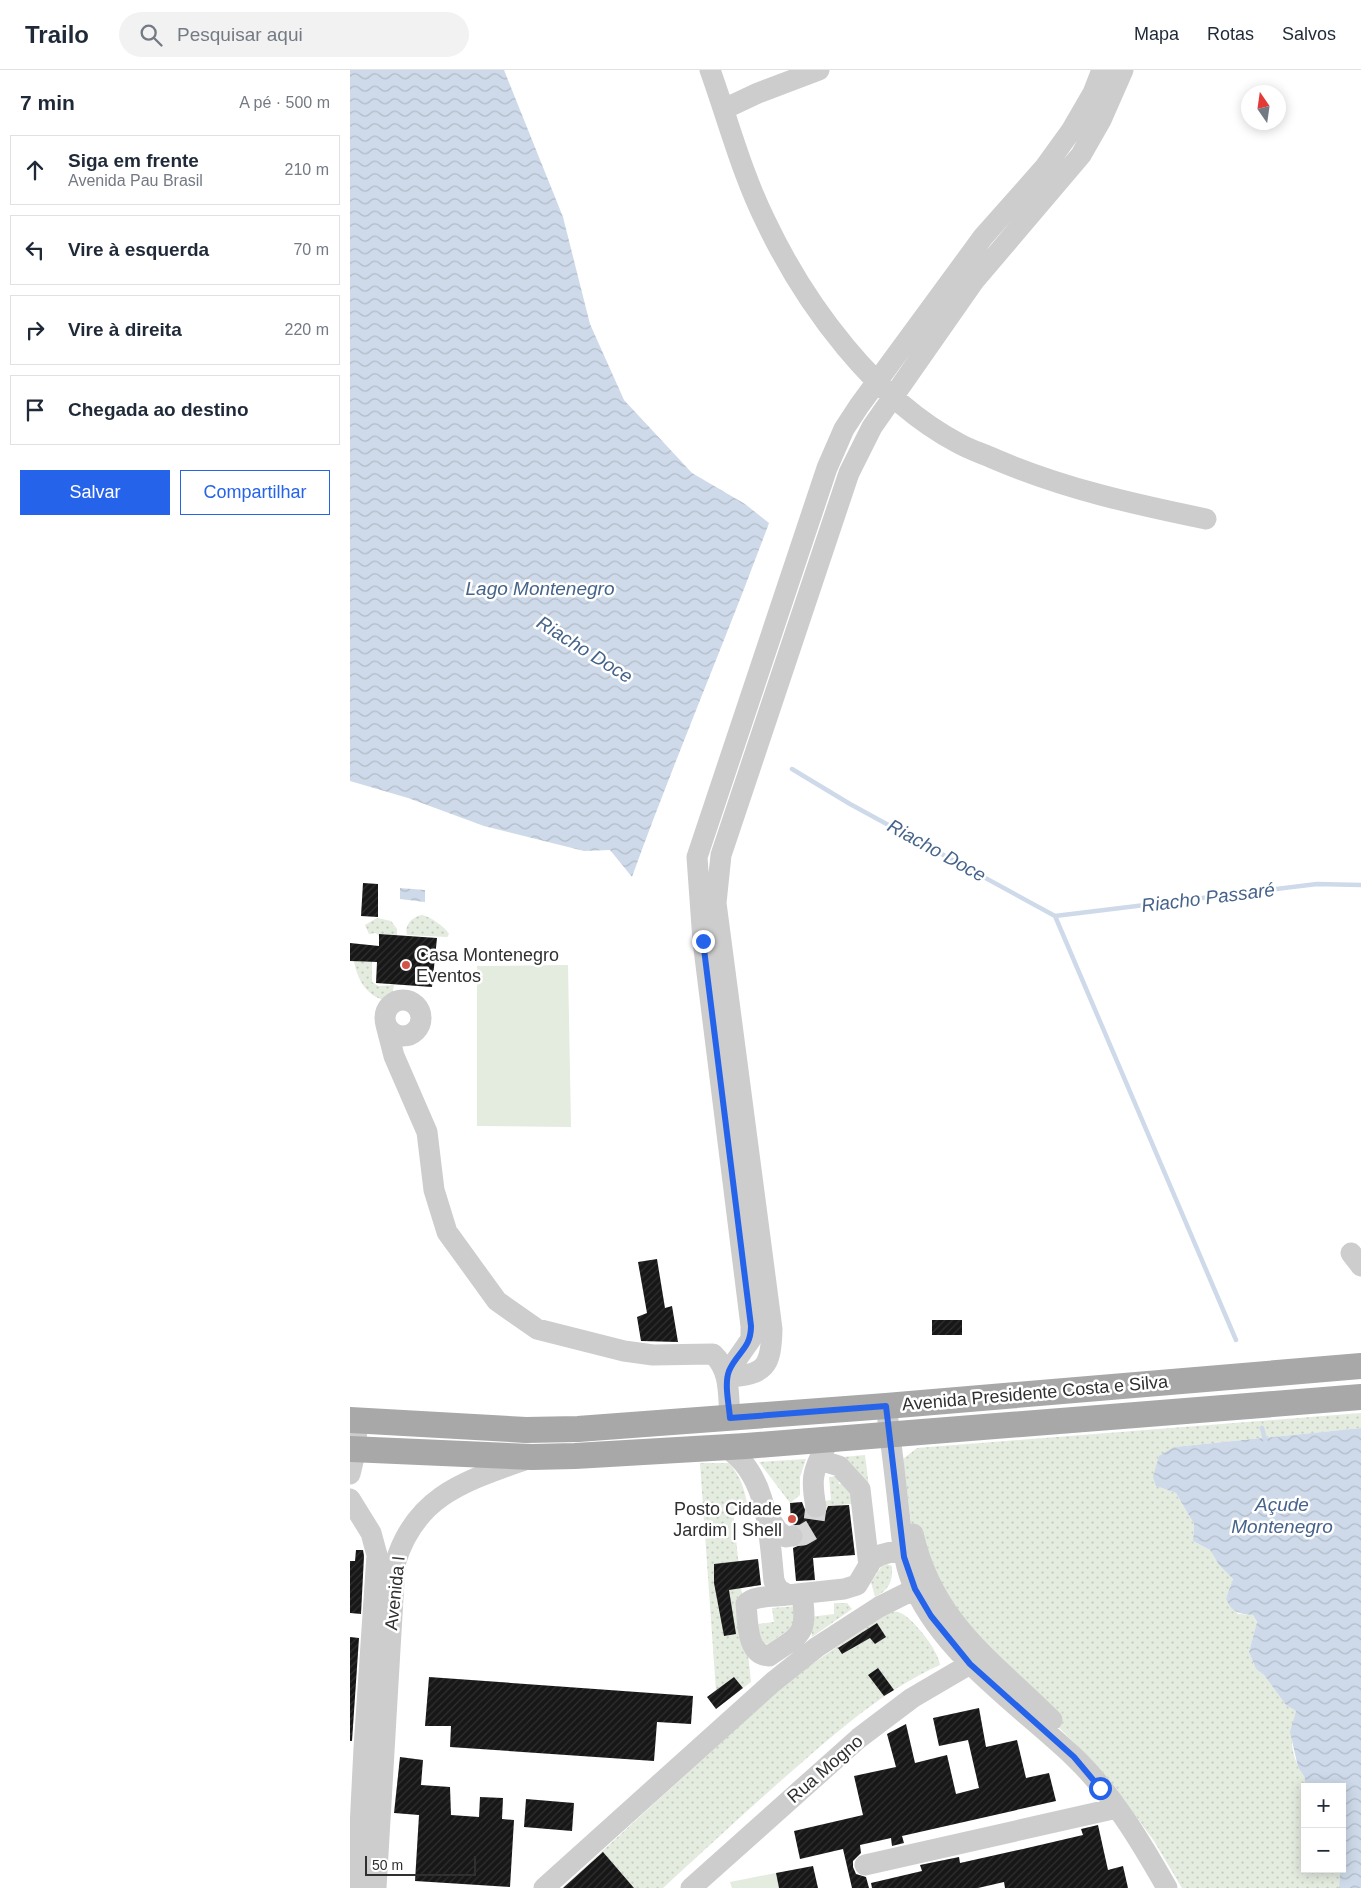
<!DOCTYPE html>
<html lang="pt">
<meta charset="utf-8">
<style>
body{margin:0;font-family:Arial,sans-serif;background:#f2f2f3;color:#1f2937}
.controls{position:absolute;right:15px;bottom:15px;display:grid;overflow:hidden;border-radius:0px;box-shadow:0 2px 12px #0003}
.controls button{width:45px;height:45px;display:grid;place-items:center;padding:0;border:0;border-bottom:1px solid #e0e1e3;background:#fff;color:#1f2937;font:25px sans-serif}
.compass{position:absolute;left:891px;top:15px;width:45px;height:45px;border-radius:50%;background:#fff;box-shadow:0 2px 12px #0003;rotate:347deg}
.scale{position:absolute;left:15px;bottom:12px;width:111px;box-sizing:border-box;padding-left:5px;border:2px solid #303030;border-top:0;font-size:14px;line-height:18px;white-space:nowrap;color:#303030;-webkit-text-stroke:4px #fff;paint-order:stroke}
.stop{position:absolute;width:15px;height:15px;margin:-11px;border:4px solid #2563eb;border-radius:50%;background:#fff}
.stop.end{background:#2563eb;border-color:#fff;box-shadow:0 1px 5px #0008}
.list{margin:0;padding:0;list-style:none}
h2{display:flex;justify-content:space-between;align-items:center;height:65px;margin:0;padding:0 20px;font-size:21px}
h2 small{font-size:16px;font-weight:400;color:#747a83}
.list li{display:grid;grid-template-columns:32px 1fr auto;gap:15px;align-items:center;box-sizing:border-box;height:70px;margin:0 10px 10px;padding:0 10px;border:1px solid #e0e1e3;border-radius:0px}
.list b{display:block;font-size:19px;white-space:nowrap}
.list p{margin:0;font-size:16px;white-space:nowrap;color:#747a83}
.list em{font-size:16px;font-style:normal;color:#747a83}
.actions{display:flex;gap:10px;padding:15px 20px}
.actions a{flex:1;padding:11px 0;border:1px solid #2563eb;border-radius:0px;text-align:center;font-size:18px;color:#2563eb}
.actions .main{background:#2563eb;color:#fff}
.icon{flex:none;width:28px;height:28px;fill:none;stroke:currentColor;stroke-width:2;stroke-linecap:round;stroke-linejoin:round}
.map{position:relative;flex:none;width:1011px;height:1818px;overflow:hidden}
header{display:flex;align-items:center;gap:30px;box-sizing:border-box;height:70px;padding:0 25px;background:#fff;border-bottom:1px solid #e0e1e3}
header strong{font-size:24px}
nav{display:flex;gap:28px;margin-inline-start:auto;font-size:18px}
.search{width:350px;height:45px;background:#f2f2f3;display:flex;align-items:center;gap:12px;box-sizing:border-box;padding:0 18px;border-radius:28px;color:#747a83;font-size:19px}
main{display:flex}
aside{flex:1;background:#fff}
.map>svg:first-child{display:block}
</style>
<header>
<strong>Trailo</strong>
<div class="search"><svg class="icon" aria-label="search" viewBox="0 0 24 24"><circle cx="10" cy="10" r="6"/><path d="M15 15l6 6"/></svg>Pesquisar aqui</div>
<nav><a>Mapa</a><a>Rotas</a><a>Salvos</a></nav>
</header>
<main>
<aside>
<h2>7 min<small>A pé · 500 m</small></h2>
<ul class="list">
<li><svg class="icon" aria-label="ahead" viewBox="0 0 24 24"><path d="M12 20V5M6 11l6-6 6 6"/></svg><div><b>Siga em frente</b><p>Avenida Pau Brasil</p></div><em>210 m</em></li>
<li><svg class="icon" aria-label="left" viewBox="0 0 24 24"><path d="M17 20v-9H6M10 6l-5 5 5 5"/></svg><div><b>Vire à esquerda</b></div><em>70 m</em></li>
<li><svg class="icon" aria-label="right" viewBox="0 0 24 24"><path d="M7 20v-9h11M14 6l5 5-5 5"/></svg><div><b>Vire à direita</b></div><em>220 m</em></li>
<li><svg class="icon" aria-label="arrive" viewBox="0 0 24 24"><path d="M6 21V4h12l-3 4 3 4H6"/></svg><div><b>Chegada ao destino</b></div></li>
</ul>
<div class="actions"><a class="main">Salvar</a><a>Compartilhar</a></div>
</aside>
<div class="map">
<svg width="1011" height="1818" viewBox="0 0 1011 1818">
<defs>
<pattern id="grass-dots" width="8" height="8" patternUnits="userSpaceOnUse" patternTransform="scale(1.25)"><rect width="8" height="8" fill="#e4ebdf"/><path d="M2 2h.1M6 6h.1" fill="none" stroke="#c4cac0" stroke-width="1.8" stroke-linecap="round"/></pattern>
<pattern id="water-waves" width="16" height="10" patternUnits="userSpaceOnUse" patternTransform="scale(1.25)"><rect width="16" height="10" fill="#cedae9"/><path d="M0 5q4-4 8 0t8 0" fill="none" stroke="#b1bbc8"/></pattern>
<pattern id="building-hatch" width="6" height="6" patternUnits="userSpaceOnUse" patternTransform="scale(1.25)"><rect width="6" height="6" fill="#171717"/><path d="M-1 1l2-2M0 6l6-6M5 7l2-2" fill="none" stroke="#303030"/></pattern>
</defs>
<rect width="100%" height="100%" fill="#fff"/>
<!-- grass -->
<path fill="url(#grass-dots)" d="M72,845C81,847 95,857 99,864L97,867L57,865C54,855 62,847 72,845Z
M27,848L41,851L47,859V865L30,864L29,866L26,863L19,864L15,855Z
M4,891L22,892V912L28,916L44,915L42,926L33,930C15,924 7,908 4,891Z
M1011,1343V1358L824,1377L806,1416L826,1423L844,1454L843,1471L860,1480L869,1495L883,1509L876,1528L888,1544L903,1545L907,1553L899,1582L906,1599L914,1605L936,1635L946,1641C939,1666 940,1686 955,1708L952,1724L955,1725V1799H990L989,1818H832L804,1771L771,1726L739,1688L673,1621L641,1594L567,1480L561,1452L553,1389L567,1378Z
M515,1385L526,1474L493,1387Z
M456,1389L450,1407V1425L440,1433L409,1392Z
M350,1393H379C391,1406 395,1421 398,1438L383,1440L401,1612L393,1618L384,1607L366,1621Z
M488,1406L489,1414H496L502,1421V1434L475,1436L474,1431L481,1430L479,1407Z
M534,1493L542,1496C543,1512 539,1520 525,1527L521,1512Z
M484,1533H497L502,1539L462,1567L460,1547L484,1544Z
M447,1536L448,1553L418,1574L410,1573L408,1554L424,1552L422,1538Z
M540,1541C542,1542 545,1541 548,1542C561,1545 589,1581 590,1595C541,1617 498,1652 457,1688C408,1730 361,1774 313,1818H212L440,1609Z"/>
<!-- pitch -->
<path fill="#e4ebdf" d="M218,895L221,1057L127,1056V896Z
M426,1803L429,1818H382L380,1812Z"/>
<!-- water -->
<path fill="url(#water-waves)" d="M0,0H154L213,147L240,254L274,330L342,403L395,434L419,453C375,572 325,688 282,807L260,780L234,781L134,756L58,728L0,711Z
M50,818L75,820V832L50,829Z
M1011,1358V1818H989L990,1799H992V1717H955V1725L952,1724L955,1708L948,1697L940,1662L946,1641L936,1635L914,1605L906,1599L899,1582L907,1552L903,1545C889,1544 881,1542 876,1528L883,1509L869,1495L860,1480L843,1471L844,1454L826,1423L806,1416L803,1407L809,1386L824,1377Z"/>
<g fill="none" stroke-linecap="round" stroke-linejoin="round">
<!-- stream -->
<path stroke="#cedae9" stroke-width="4.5" d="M442,699L500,734L705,846
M705,846L886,1270
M705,846L967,814L1011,815
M912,1358L916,1373"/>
</g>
<!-- building -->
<path fill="url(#building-hatch)" d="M13,813L28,814V847L11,846Z
M29,864L87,868L82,917L26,913L27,892L0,891V873L29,876Z
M307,1189L315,1238L322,1236L328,1272L291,1271L287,1247L297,1243L288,1192Z
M582,1250H612V1265H582Z
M452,1432L457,1445L468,1449L474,1446L478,1436L499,1435L505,1485L463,1488L465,1510L446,1511L443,1478L450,1475L454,1464L451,1458L441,1454L440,1433Z
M6,1480H13L14,1486L11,1544L0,1543V1491H5Z
M408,1489L411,1515L379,1520L386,1564L374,1566L364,1513V1494Z
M527,1553L536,1567L525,1574L520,1568L492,1584L488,1578Z
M0,1567L9,1568L2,1671H0Z
M528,1598L544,1620L534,1626L518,1605Z
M79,1607L343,1626L341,1654L307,1652L304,1691L100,1677L101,1656H75Z
M384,1607L393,1618L366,1639L357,1627Z
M629,1638L636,1677L667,1670L676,1708L699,1703L706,1731L552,1766L554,1773L542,1776L541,1768L510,1775L511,1783L503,1791V1797L506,1804L516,1807L519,1818H502L493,1779L450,1789L444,1761L513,1745L504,1706L546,1697L537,1664L556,1654L565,1693L597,1685L606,1724L629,1718L618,1670L589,1676L583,1648Z
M50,1687L73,1690L71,1715L100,1717L101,1745L129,1747L130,1727L153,1728L152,1749L164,1750L160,1817L65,1811L69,1745L44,1743Z
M176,1729L224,1733L222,1761L174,1757Z
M748,1755L758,1800L773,1796L778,1818H655L654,1812L628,1818H522L521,1813L572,1801L570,1795L609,1787L610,1793L673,1779L733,1765L731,1759Z
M253,1782L284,1818H213Z
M463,1796L468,1818H429L426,1803Z"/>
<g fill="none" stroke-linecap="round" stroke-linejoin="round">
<!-- minor-tunnel -->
<path stroke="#d6d6d6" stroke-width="21" stroke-dasharray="21 11" stroke-linecap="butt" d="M442,1466L453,1465L463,1459L466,1437"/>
<!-- minor -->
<path stroke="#cdcdcd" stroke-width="21" d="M360,0C378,50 392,104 416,152C456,236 525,329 608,373C620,380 634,384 647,390C716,419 783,434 856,449
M374,39L408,23L469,0
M35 948a18 18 0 1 1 36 0a18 18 0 1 1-36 0Z
M36,955L44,986L77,1062L84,1120L97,1162L147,1231L187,1259L274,1281L303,1285L363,1284C381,1301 378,1325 380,1348
M1001,1183L1011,1196
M377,1307C416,1305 421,1296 422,1259L366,833L371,785L499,403L522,357L624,211L731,85L751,50L773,0
M377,1307L380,1299L401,1269V1256L353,871L347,787L477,398L494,359L509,336L633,167L695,97L721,61L743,23L752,0
M536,1336C541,1371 545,1406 549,1442C552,1467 553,1495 565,1519C596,1586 670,1636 723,1686C761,1722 791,1772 817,1818
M375,1377C419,1404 419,1465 424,1511L428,1519L438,1525L494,1519L507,1515L522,1490L530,1485L553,1479
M469,1390L489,1396L510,1419L519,1496
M0,1404L6,1379L7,1350
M0,1429L21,1463L27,1485L14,1678L7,1818
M466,1437C461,1411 462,1401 475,1378
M416,1443L428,1461L436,1467L442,1466
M563,1464C584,1554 641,1589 702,1650
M438,1525C426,1527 403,1525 396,1534C398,1551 396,1585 419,1586C451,1564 458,1566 452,1524
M515,1795L767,1738
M26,1818L45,1494C65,1425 116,1411 177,1389
M194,1818L423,1612L467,1577L529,1537L565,1519
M341,1818L509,1668L562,1628L620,1594"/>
<!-- major -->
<path stroke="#a8a8a8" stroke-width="26" d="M0,1350L176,1360L228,1359L536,1336L1011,1296
M0,1379L182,1387L225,1386L396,1376L1011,1327"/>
</g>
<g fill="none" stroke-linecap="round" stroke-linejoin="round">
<!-- route -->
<path stroke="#2563eb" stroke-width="6" d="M353,871L401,1256C401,1279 387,1282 379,1301C374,1314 379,1334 380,1348L536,1336L554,1487L565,1519L581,1546L620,1594L724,1687L750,1718"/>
</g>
<!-- markers -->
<g fill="#d35446" stroke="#fff" stroke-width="2">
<circle cx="56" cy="895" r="5"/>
<circle cx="442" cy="1449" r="5"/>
</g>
<g text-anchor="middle" stroke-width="5" stroke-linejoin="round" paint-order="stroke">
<!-- poi labels -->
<g font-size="18" fill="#303030" stroke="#fff" text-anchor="start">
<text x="66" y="891">Casa Montenegro<tspan x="66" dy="21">Eventos</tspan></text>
<text x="432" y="1445" text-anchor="end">Posto Cidade<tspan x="432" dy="21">Jardim | Shell</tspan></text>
</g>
<!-- street labels -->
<g font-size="18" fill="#303030" stroke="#fff">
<text transform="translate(685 1323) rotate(-5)" y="6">Avenida Presidente Costa e Silva</text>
<text transform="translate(45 1523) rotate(-84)" y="6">Avenida I</text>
<text transform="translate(475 1699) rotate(-41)" y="6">Rua Mogno</text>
</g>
<!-- water labels -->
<g font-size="19" font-style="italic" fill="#46638a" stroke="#fff">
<text x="190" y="525">Lago Montenegro</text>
<text transform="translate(235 579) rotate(32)" y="7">Riacho Doce</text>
<text transform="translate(587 780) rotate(29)" y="7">Riacho Doce</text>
<text transform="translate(858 827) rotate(-7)" y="7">Riacho Passaré</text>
<text x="932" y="1441">Açude<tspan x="932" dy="22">Montenegro</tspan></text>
</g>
</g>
</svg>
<div class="controls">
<button>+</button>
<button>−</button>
</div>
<svg class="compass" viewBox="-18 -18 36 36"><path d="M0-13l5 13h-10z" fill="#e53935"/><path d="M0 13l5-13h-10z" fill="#747a83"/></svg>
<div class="scale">50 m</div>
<div class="stop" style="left:750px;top:1718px"></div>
<div class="stop end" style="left:353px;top:871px"></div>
</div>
</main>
